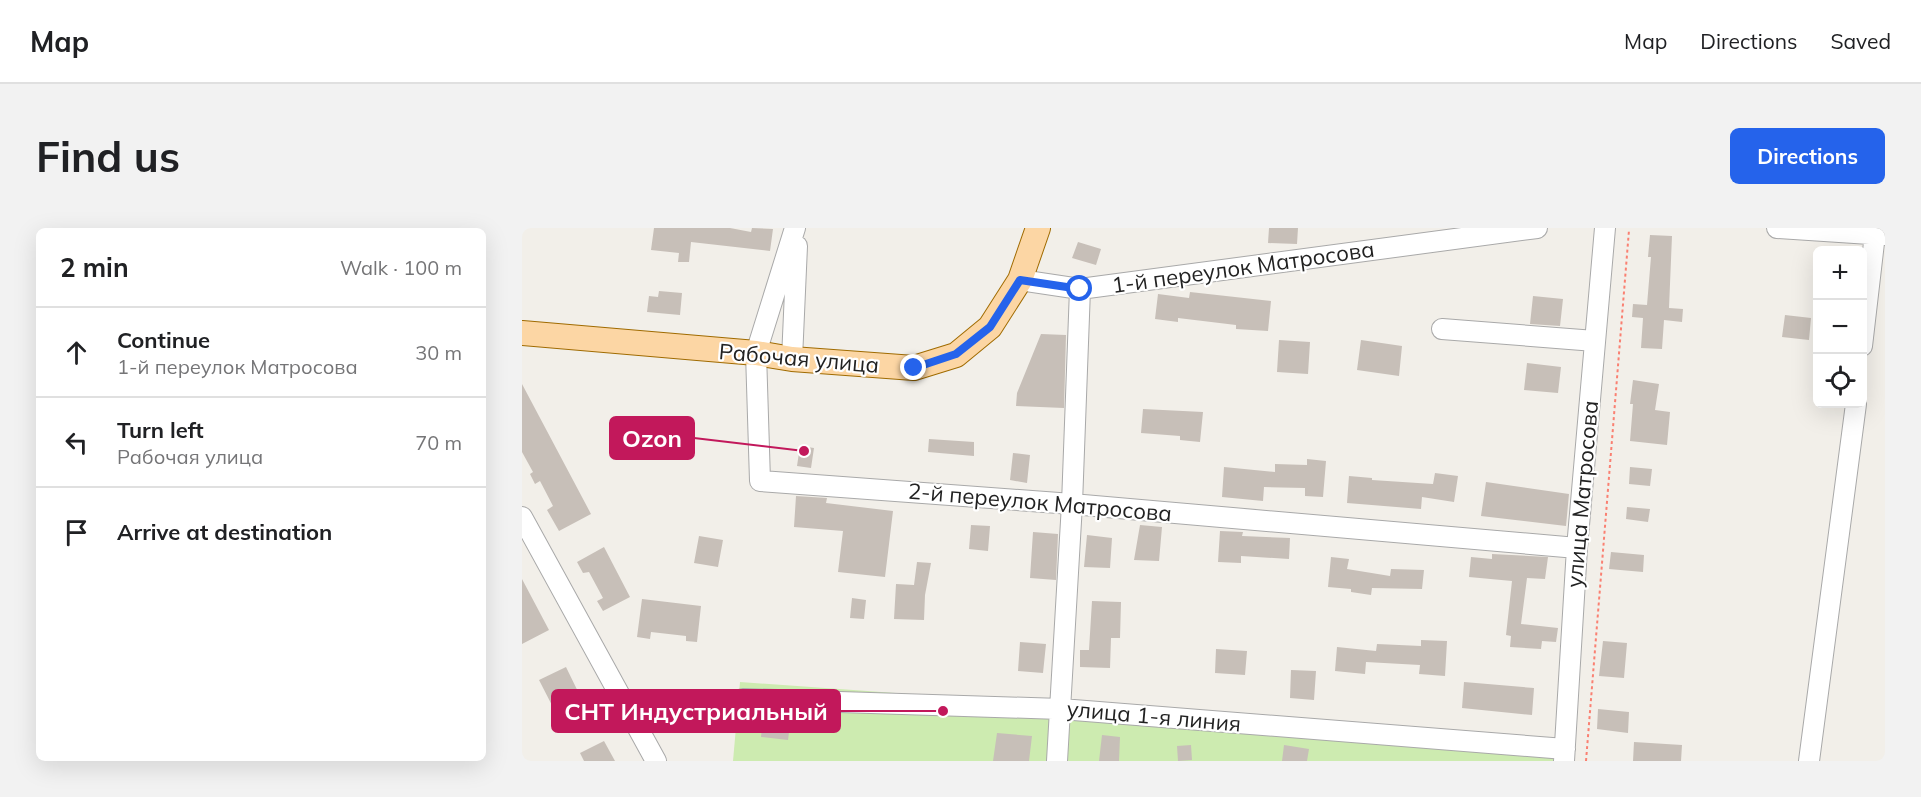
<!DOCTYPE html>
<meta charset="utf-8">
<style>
body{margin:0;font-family:Mulish,sans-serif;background:#f2f2f2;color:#202124}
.controls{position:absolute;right:18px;top:18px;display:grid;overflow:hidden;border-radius:9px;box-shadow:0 6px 24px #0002}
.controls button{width:54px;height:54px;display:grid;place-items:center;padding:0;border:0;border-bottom:2px solid #e0e0e0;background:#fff;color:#202124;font:30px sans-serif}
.stop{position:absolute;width:18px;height:18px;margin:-14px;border:4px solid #2563eb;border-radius:50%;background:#fff}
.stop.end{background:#2563eb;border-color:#fff;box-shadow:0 2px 6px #0008}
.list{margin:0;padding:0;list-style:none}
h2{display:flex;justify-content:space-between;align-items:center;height:78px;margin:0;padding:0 24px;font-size:26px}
h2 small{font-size:20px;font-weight:400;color:#757577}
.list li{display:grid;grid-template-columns:39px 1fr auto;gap:18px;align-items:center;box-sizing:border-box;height:90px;padding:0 24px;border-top:2px solid #e0e0e0}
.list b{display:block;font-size:22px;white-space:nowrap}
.list p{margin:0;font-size:20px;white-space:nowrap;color:#757577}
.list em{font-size:20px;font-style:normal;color:#757577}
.icon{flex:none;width:33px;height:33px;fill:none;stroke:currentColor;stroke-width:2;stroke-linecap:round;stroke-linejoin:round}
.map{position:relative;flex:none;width:1363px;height:533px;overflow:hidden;border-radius:9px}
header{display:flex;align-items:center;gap:36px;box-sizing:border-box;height:84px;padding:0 30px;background:#fff;border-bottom:2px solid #e0e0e0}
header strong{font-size:28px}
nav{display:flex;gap:33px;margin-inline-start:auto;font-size:21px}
.intro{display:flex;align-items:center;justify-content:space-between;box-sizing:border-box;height:144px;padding:0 36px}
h1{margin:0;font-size:42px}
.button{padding:15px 27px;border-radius:9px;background:#2563eb;color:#fff;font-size:21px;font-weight:700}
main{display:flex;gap:36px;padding:0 36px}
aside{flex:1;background:#fff;border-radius:9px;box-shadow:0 6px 24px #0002}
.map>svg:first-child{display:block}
</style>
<header>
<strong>Map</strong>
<nav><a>Map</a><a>Directions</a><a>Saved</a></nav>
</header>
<div class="intro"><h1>Find us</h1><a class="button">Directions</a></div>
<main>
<aside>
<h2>2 min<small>Walk · 100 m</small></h2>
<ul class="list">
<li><svg class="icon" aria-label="ahead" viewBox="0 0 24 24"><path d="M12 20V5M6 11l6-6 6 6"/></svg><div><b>Continue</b><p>1-й переулок Матросова</p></div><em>30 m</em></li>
<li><svg class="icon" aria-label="left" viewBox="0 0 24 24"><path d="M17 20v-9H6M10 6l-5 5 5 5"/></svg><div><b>Turn left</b><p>Рабочая улица</p></div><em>70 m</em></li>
<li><svg class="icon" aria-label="arrive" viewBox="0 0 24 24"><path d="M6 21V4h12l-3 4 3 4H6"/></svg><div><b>Arrive at destination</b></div></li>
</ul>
</aside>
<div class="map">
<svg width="1363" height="533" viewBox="0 0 1363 533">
<rect width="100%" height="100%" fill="#f2efe9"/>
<!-- grass -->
<path fill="#cdebb0" d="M218,454L1034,512L1032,533H211Z"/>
<!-- building -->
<path fill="#c7bfb8" d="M132,0H208L229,4L230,0L251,1L248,23L169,14L167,34H156L157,25L129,22Z
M747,0H776L775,16L746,15Z
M1128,7L1150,8L1147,80L1161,81L1160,94L1142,92L1140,121L1119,120L1121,90L1110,89L1111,76L1125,77L1129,29H1126Z
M556,14L579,21L574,37L550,30Z
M137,63L160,65L158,87L125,84L127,68L136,69Z
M668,64L749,73L746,103L714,101V97L656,90V94L633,91L636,66L667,70Z
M1011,68L1041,71L1038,98L1008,96Z
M1263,87L1289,90L1287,112L1260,109Z
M519,106L544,107L542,180L494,178L495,165Z
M757,112L788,114L786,146L755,144Z
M839,112L880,118L877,148L835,142Z
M1005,135L1039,139L1036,165L1002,162Z
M1111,152L1137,156L1133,182L1148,184L1145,217L1108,213L1111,176H1108Z
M0,156L69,286L37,303L25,282L31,278L18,253L13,256L8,246L11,244L0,224Z
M621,181L681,184L678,214L658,212V208L619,205Z
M163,188L170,202L143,216L136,202Z
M407,211L452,214V228L406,224Z
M278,218L292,220L289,240L275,238Z
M491,225L508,227L505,255L488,252Z
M785,231L804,233L801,269L783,268V260L742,259L741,273L700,269L702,239L753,244V236L785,237Z
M1108,239L1130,241L1128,258L1107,256Z
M913,245L936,248L932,274L900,269L899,281L825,275L827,248L850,250V252L911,256Z
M964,254L1047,266L1044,298L959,288Z
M274,268L305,270L304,275L371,283L363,349L316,344L321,303L272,299Z
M1105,279L1128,281L1126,294L1104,291Z
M449,297L468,298L466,323L447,321Z
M618,297L640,299L637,333L612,332Z
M698,303L721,304L720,308L768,310L767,331L719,328V335L696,334Z
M511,304L536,306L534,352L508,350Z
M565,307L590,310L588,340L562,339Z
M177,308L201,312L196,339L172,335Z
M82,319L108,369L81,383L75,373L81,370L67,344L61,345L55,334Z
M1089,324L1122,327L1121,344L1087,341Z
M970,326L1026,329L1023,351L1005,350L999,396L1036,400L1034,414L1020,413L1019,421L988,419L989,408L984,407L990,353L947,349L949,329L970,331Z
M809,329L827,331L825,341L868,348L869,341L902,342L900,361L850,360L849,367L829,364V361L806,359Z
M395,334L409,335L403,367L402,392L372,391L374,356L392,357Z
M0,351L27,402L0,416Z
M330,370L344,372L342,391L328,390Z
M120,371L179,378L175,414L164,413V408L129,404L128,411L115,409Z
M570,373L599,374L598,410H589L588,440L558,439V422H567Z
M899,412L925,413L923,448L897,446L898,437L844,434L843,446L813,443L815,419L854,423L855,416L899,418Z
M1081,413L1105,415L1102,450L1077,448Z
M498,414L524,416L521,445L496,443Z
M694,421L725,423L723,447L693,445Z
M44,439L63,478L37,491L17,452Z
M769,442L794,443L792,472L768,470Z
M942,454L1012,460L1010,487L940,480Z
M1076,481L1107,484L1106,505L1075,501Z
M241,489L262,491L263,496L268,497L266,512L239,509Z
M475,505L510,508L507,533H471Z
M580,507L598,509L597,533H577Z
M82,513L93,533H62L58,525Z
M1112,514L1160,517L1159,533H1111Z
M669,517L670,532L656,533L655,518Z
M762,517L787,521L785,533H760Z"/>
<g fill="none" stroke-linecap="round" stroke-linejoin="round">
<!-- minor casing -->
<g stroke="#a9a9a9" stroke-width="22">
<path id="minor" d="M273,0L234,125L238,253L550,276L1055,320
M1255,0L1363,7
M498,52L558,61L1015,0
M920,101L1073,113
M1340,118L1353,6
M270,131L275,18
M0,289L134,533
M221,471L539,481L1043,521
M535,533L550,276L558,61
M1042,533L1055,320L1083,0
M1287,533L1334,176"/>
</g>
<!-- major casing -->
<g stroke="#a06b00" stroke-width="26">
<path id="major" d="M0,105L234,125L270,131L392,140L434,127L468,99L498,52L516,0"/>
</g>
<!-- path -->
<path stroke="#fa8072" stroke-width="2" stroke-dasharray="3 3" stroke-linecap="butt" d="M1064,533L1107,2"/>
<!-- minor -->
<use href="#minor" stroke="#fff" stroke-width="20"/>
<!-- major -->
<use href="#major" stroke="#fcd6a4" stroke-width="24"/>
</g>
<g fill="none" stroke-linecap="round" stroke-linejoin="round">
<!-- route -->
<path stroke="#2563eb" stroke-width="8" d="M392,140L434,126L468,99L498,52L558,61"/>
</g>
<g text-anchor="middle" stroke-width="4.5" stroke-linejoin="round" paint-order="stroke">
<!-- street labels -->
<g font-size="22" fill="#222" stroke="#fff">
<text transform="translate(721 39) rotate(-8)" y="8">1-й переулок Матросова</text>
<text transform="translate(277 130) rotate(5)" y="8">Рабочая улица</text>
<text transform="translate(1060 266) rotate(-85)" y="8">улица Матросова</text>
<text transform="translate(518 274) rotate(5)" y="8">2-й переулок Матросова</text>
<text transform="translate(632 488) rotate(5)" y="8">улица 1-я линия</text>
</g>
</g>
<!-- callouts -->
<path fill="none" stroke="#c2185b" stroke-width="2" d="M282 223L172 210M421 483L318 483"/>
<g fill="#c2185b" stroke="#fff" stroke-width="2">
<circle cx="282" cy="223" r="6"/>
<circle cx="421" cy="483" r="6"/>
</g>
<g fill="#c2185b" stroke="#c2185b" stroke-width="2">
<rect x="88" y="189" width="84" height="42" rx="6"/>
<rect x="30" y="462" width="288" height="42" rx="6"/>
</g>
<g font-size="24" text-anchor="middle" font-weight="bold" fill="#fff">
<text x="130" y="219">Ozon</text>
<text x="174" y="492">СНТ Индустриальный</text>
</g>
</svg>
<div class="controls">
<button>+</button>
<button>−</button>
<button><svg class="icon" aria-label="locate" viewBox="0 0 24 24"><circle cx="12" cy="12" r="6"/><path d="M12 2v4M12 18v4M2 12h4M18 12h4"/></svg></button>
</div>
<div class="stop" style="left:558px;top:61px"></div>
<div class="stop end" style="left:392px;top:140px"></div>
</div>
</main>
